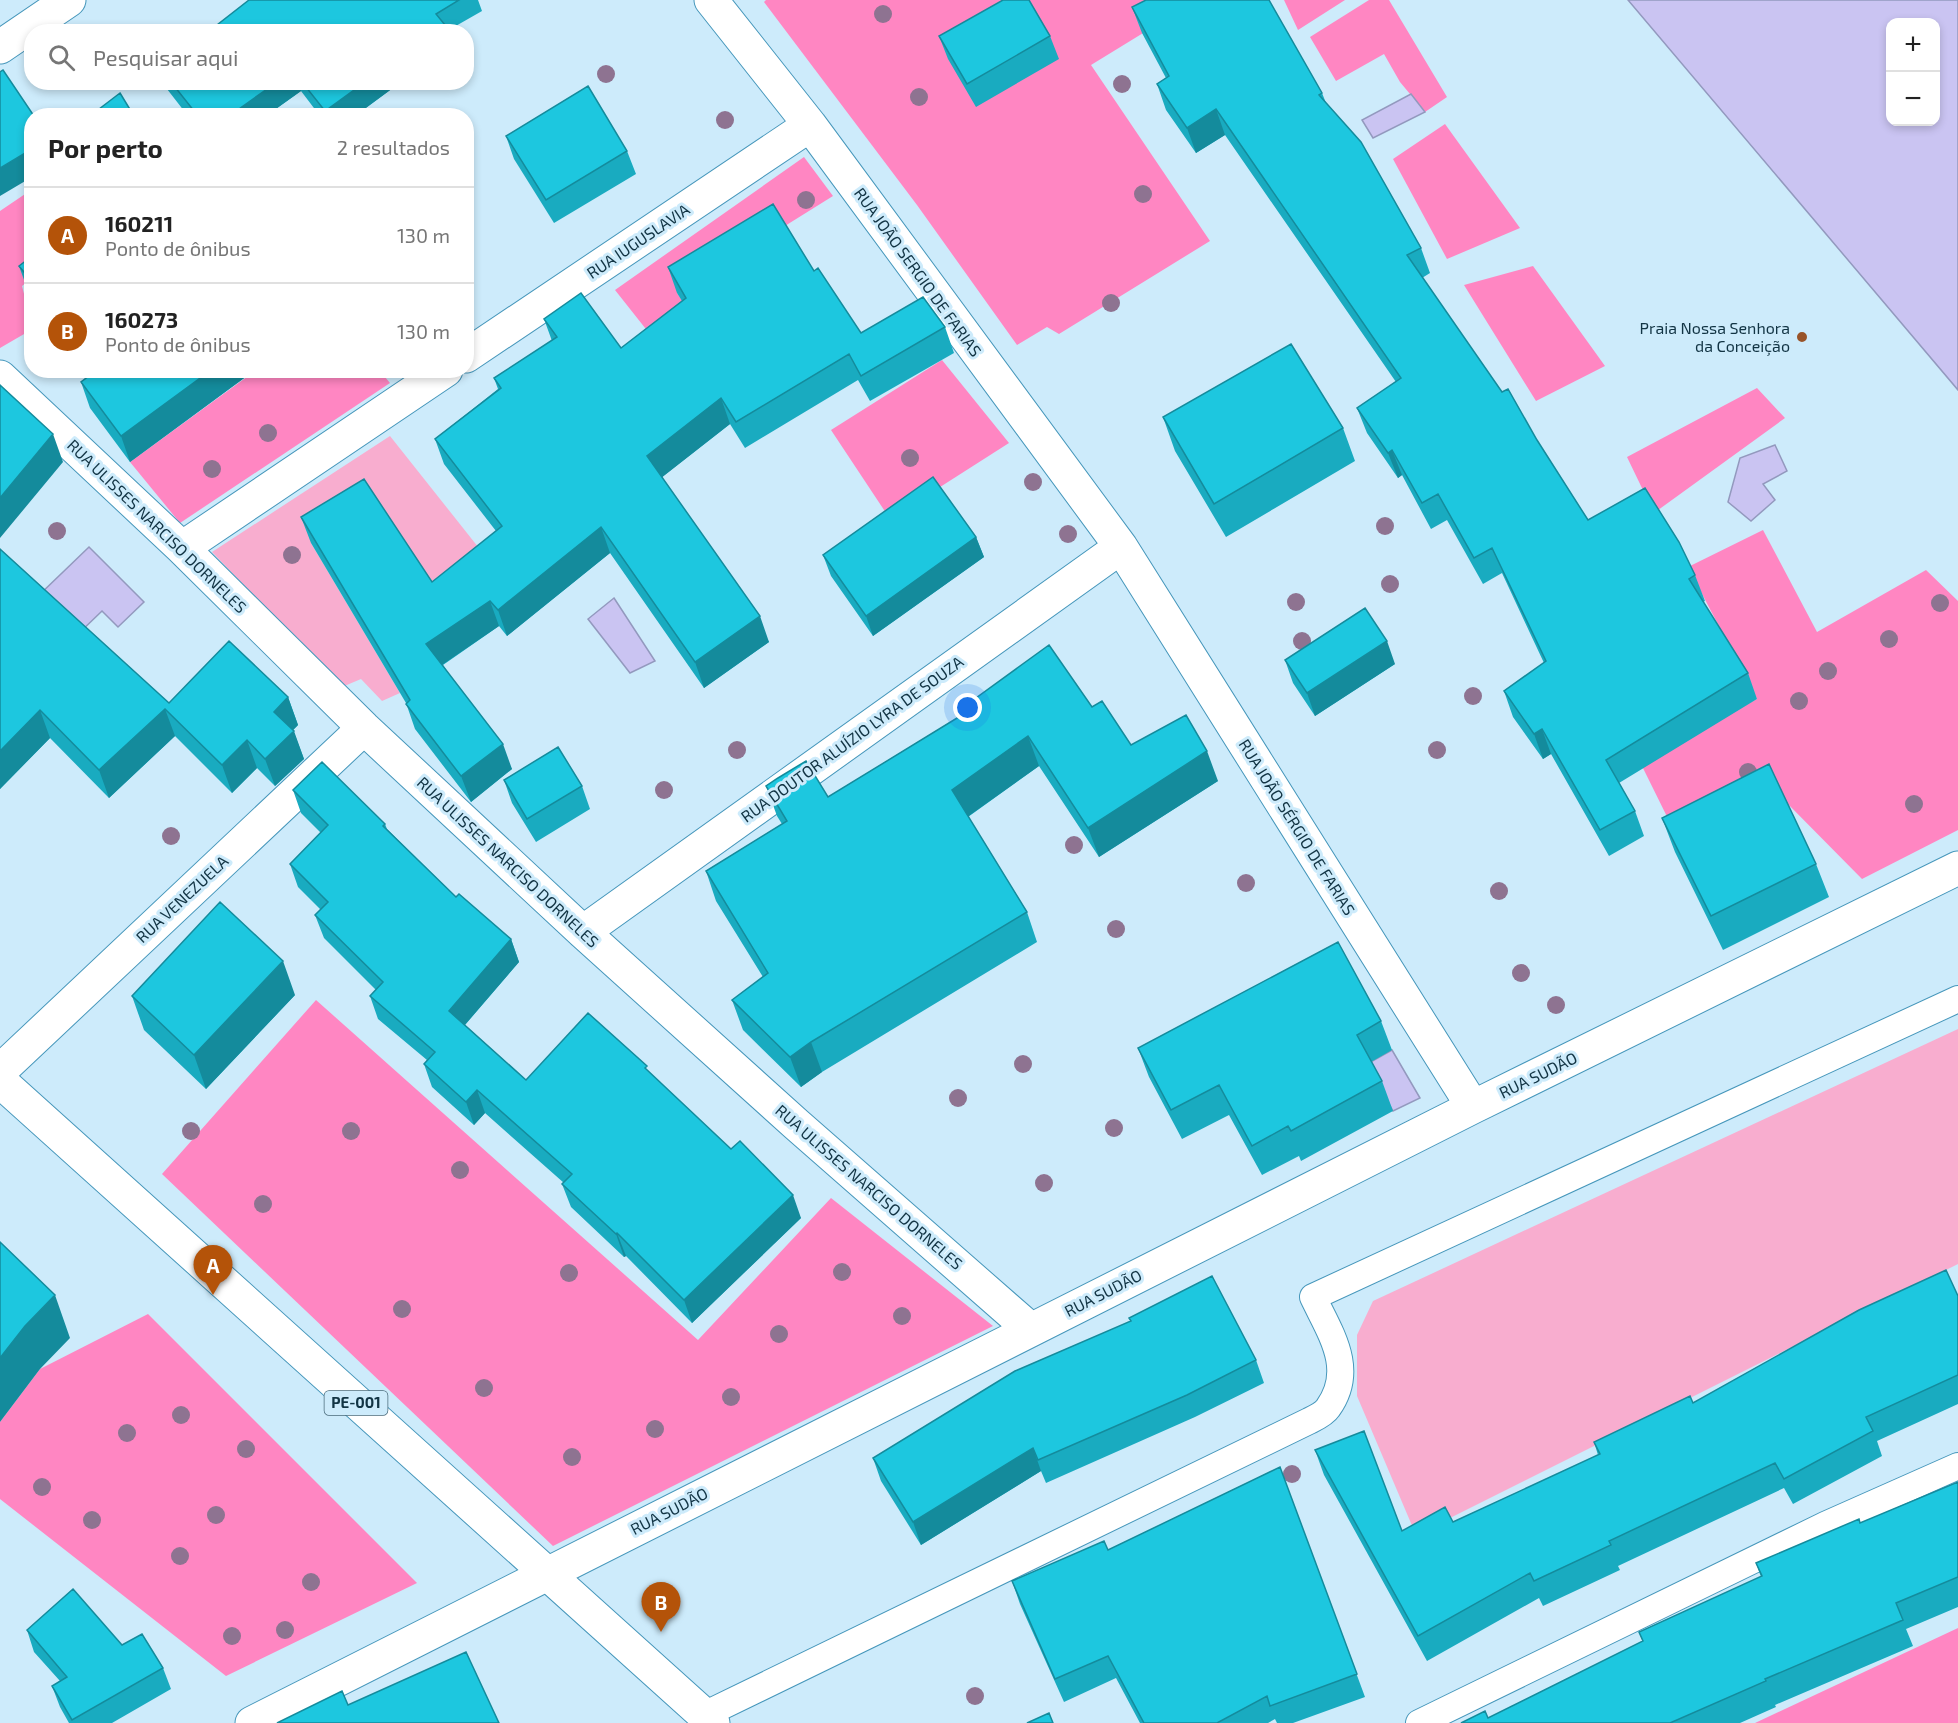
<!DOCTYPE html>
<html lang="pt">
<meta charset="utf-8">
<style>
body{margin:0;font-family:"Exo 2",sans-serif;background:#f6f6f6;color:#222}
.controls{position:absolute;right:18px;top:18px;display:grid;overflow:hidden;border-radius:12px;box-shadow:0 3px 9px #0003}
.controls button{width:54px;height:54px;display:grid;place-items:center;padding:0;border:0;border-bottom:2px solid #e0e0e0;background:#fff;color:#222;font:30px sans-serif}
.you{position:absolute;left:968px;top:708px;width:21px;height:21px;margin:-15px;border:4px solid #fff;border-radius:50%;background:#1a73e8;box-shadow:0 0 0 9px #1a73e833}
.badge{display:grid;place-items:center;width:39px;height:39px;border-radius:50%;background:#b45309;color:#fff;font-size:20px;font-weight:700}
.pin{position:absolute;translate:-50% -50px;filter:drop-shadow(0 2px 3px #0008)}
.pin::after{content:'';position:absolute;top:32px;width:21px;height:18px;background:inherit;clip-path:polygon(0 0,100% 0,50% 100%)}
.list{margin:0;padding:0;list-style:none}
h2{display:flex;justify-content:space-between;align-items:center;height:78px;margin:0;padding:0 24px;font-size:26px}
h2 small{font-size:20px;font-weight:400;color:#767676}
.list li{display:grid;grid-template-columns:39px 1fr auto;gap:18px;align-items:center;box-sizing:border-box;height:96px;padding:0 24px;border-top:2px solid #e0e0e0}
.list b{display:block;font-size:22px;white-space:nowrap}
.list p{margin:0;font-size:20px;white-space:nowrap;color:#767676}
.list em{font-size:20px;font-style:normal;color:#767676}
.icon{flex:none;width:33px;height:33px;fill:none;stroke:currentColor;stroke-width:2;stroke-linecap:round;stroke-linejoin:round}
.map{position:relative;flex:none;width:1958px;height:1723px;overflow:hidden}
.search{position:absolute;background:#fff;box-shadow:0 3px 9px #0003;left:24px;top:24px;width:450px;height:66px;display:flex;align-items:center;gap:15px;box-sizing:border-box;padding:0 21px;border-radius:24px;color:#767676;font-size:22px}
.panel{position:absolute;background:#fff;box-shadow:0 3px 9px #0003;left:24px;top:108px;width:450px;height:270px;border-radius:24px}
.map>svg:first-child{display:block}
</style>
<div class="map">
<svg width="1958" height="1723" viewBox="0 0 1958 1723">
<rect width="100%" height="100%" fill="#cdebfb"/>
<!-- green -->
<path fill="#f8adcf" d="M390,436L490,562L439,604L311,543L400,693L382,701L361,679L342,687L212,552Z
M1958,1029V1264L1416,1535L1357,1396V1335L1373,1301Z"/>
<!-- forest -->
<path fill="#ff86c2" d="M766,0H1197L1091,65L1210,241L1059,334L1047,327L1017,345L917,205L764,2Z
M1284,0H1345L1298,30Z
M1369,0H1389L1447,97L1425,112L1400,82L1384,54L1336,81L1310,37Z
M1445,124L1520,228L1447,259L1393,159Z
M804,157L833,196L677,293L707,338L672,362L615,290Z
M31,190V279L22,286L31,321V330L0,348V211Z
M1533,266L1605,366L1536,401L1464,285Z
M942,360L1009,443L890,519L831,430Z
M255,371H380L390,383L180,523L130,462Z
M1757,388L1785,418L1654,513L1627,457Z
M1763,530L1817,632L1926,570L1958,601V830L1862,879L1781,797L1685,853L1640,762L1757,699L1688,567Z
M316,1000L698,1340L831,1198L993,1326L553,1546L162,1174Z
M148,1314L417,1583L226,1676L0,1499V1422L40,1369Z
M1958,1628V1723H1755Z"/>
<!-- water -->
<path fill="#cac4f2" stroke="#9399be" stroke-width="1.5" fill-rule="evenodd" d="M1628,0H1958V390ZM1890,22H1936V122H1890Z
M1411,94L1425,112L1373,138L1362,120Z
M1775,445L1787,471L1763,484L1775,500L1751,521L1728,502L1740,458Z
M89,547L144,602L118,627L102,611L76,636L35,599Z
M614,598L655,661L630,673L588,619Z
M1392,1050L1420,1098L1393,1111L1367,1064Z"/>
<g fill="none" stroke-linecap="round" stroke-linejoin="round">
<!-- lane casing -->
<g stroke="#4697bb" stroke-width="28">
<path id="lane" d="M704,1715L1309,1421C1315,1418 1324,1414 1328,1408C1356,1369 1330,1333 1313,1297L1958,999
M1419,1723L1825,1525L1958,1466"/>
</g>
<!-- street casing -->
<g stroke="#4697bb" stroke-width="35">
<path id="street" d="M711,0L810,125L1121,547L1473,1107
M0,47L69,0
M466,356L810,125
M0,377L182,548L364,728L583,932L796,1124L1031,1330
M182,548L446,370
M583,932L1121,547
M0,1071L364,728
M252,1723L1473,1107L1958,868"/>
</g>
<!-- primary casing -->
<g stroke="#4697bb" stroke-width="35">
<path id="primary" d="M0,1081L713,1723"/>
</g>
<!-- lane -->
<use href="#lane" stroke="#fff" stroke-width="26"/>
<!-- street -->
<use href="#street" stroke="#fff" stroke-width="33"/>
<!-- primary -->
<use href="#primary" stroke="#fff" stroke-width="33"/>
</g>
<!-- trees -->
<g fill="#8e7391">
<circle cx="883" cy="14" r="9"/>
<circle cx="606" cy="74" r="9"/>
<circle cx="1122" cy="84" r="9"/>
<circle cx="919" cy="97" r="9"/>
<circle cx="725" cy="120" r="9"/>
<circle cx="1143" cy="194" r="9"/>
<circle cx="806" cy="200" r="9"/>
<circle cx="1111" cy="303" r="9"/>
<circle cx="268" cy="433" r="9"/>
<circle cx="910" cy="458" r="9"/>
<circle cx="212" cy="469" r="9"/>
<circle cx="1033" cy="482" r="9"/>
<circle cx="1385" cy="526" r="9"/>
<circle cx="57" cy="531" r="9"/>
<circle cx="1068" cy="534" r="9"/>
<circle cx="292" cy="555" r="9"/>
<circle cx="1390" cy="584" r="9"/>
<circle cx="1296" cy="602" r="9"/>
<circle cx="1940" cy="603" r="9"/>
<circle cx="1889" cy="639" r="9"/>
<circle cx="1302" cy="641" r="9"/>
<circle cx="1828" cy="671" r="9"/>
<circle cx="1473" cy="696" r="9"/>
<circle cx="1799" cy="701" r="9"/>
<circle cx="737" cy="750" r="9"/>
<circle cx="1437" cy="750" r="9"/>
<circle cx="1748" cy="772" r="9"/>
<circle cx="664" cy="790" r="9"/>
<circle cx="1914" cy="804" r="9"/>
<circle cx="171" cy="836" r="9"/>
<circle cx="1074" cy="845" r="9"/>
<circle cx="1246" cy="883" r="9"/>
<circle cx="1499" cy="891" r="9"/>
<circle cx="1116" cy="929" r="9"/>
<circle cx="1521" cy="973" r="9"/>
<circle cx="1556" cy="1005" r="9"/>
<circle cx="1023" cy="1064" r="9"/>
<circle cx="958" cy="1098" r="9"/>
<circle cx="1114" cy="1128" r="9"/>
<circle cx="191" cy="1131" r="9"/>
<circle cx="351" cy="1131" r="9"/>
<circle cx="460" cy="1170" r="9"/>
<circle cx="1044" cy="1183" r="9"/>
<circle cx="263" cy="1204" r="9"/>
<circle cx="842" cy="1272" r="9"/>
<circle cx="569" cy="1273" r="9"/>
<circle cx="402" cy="1309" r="9"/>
<circle cx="902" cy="1316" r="9"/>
<circle cx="779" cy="1334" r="9"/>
<circle cx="484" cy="1388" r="9"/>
<circle cx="731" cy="1397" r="9"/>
<circle cx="181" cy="1415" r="9"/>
<circle cx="655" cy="1429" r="9"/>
<circle cx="127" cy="1433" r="9"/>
<circle cx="246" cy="1449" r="9"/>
<circle cx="572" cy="1457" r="9"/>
<circle cx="1292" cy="1474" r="9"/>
<circle cx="42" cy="1487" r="9"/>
<circle cx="216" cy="1515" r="9"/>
<circle cx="92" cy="1520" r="9"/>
<circle cx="180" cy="1556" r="9"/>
<circle cx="311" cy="1582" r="9"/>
<circle cx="285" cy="1630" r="9"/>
<circle cx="232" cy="1636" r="9"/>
<circle cx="975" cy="1696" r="9"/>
</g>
<!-- wall -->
<path fill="#19abc0" d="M249,0H478L482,11L447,31Z
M1132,7L1322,93L1326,103L1421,248L1430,273L1422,278L1502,392L1537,440L1588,520L1695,575L1705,601L1703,602L1748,673L1757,699L1619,783L1635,811L1644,836L1609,856L1551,754L1543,759L1513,717L1504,691L1544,663L1502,573L1483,584L1447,520L1431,529L1402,475L1398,478L1367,433L1357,408L1396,382L1225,135L1196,153L1166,110L1157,84L1166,78L1142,33Z
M939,36H1050L1059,59L976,107L948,59Z
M164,82H401L355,116H320L301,91L266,116H188L167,89Z
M506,136L627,151L636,174L554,223L514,159Z
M32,256V296L28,291L19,266Z
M668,267L814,271L861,333L945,327L954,353L870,401L858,380L745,448L730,424L662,477L769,642L704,688L610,553L507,636L499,626L443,665L512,769L471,802L415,729L406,703L311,543L301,517L432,582L496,531L444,464L435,439L498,389L494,378L552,341L544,319L621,348L682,301L677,293Z
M92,370H255L130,462L90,408L81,382L94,373Z
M1163,417L1343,428L1355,461L1226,537L1175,451Z
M976,537L984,557L873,636L831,576L823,555Z
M0,549L169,703L288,697L298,725L293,730L304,759L275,786L257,768L232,793L175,736L109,798L50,738L0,789Z
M1285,660L1395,664L1315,716L1293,683Z
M1092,707L1131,745L1218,781L1099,857L1039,766L968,817L1027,912L1037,942L822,1072L801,1087L743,1030L732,1000L763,977L716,901L706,871L782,824L777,816L766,786L828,797L960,716L958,711Z
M504,780L582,786L590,809L536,842L512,803Z
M293,790L385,824L387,829L456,897L511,939L519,962L465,1025L526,1080L650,1073L801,1218L692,1323L626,1256L624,1257L571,1207L562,1184L564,1183L485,1113L474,1125L432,1087L424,1064L427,1060L378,1019L370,996L376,990L324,938L315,915L321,910L298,887L290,864L321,833L301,813Z
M1662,818L1816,864L1829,897L1723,950L1675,852Z
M295,995L206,1089L144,1030L132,996Z
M1381,1021L1392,1050L1371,1062L1382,1081L1393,1111L1301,1161L1299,1156L1262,1175L1229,1115L1182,1139L1149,1077L1138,1048Z
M1958,1296V1404L1877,1441L1882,1456L1793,1504L1784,1488L1618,1566L1620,1570L1543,1606L1539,1598L1427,1661L1324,1475L1315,1450L1402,1531L1453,1522L1598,1455L1594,1442Z
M1256,1360L1264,1383L1195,1417L1046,1483L1041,1471L921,1545L881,1481L873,1458Z
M1280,1467L1365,1697L1293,1723H1277L1275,1719L1268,1723H1140L1116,1678L1064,1702L1020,1604L1012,1581L1108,1550Z
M1958,1482V1607L1906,1629L1913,1646L1775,1705L1776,1707L1740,1723H1461L1488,1718L1643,1642L1639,1632L1761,1577L1756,1563L1860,1523Z
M27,1630L122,1645L163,1668L171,1689L112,1723H69L60,1707L52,1686L60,1681L34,1652Z"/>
<!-- shaded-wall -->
<path fill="#148b9c" d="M445,25L447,32H436Z
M277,82H298L301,91L266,116H229Z
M365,82H401L355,116H327L325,111Z
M1216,109L1225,135L1196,153L1187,128Z
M32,149V177L0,196V168Z
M211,370H255L130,462L121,436Z
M721,398L730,424L656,482L647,456Z
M53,434L63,462L0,538V498Z
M1392,450L1402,475L1398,478L1388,453Z
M601,527L610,553L507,636L498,610Z
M976,537L984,557L873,636L866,616Z
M490,601L499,626L436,669L426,644Z
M760,616L769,642L704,688L695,662Z
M1387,641L1395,664L1315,716L1307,693Z
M288,697L298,725L284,739L274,712Z
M165,709L175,736L109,798L99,770Z
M40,710L50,738L0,789V751Z
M1542,729L1551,754L1543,759L1534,734Z
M294,731L304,759L275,786L265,759Z
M1028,736L1039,766L963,820L952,790Z
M247,740L257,768L232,793L222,765Z
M503,744L512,769L471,802L461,776Z
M1207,751L1218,781L1099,857L1088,828Z
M511,939L519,962L457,1034L449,1011Z
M283,961L295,995L206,1089L194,1055Z
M811,1042L822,1072L801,1087L790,1057Z
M477,1090L485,1113L474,1125L466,1102Z
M793,1195L801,1218L692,1323L684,1300Z
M617,1233L626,1256L624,1257L616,1234Z
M55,1295L70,1338L40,1369L0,1422V1358L25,1326Z
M1033,1448L1041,1471L921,1545L913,1522Z"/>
<!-- building -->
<path fill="#1dc7df" stroke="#148b9c" stroke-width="1.5" d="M249,0H459L436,14L445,25L436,32H208Z
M1003,0H1029L1050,36L967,84L939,36Z
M1146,0H1269L1322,93L1319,95L1361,142L1421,248L1407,255L1502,392L1508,389L1537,440L1588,520L1645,488L1679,542L1695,575L1689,579L1748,673L1606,760L1635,811L1600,830L1542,729L1534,734L1504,691L1546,661L1492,548L1474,558L1438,494L1422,503L1392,450L1388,453L1357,408L1401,378L1216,109L1187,128L1157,84L1169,76L1132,7Z
M3,70L34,116H32V149L0,168V72Z
M171,82H277L229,116H198Z
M302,82H365L325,111Z
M588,86L627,151L546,200L506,136Z
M120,93L134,116H90Z
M773,204L814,271L818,268L861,333L923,297L945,327L861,376L849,354L736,422L721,398L647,456L760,616L695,662L601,527L498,610L490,601L426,644L503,744L461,776L406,704L410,700L301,517L364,479L432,582L502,526L435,439L501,388L494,378L557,337L544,319L581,293L621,348L686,298L668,267Z
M32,256V282L19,266Z
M1291,344L1343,428L1214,504L1163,417Z
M97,370H211L121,436L81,382Z
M0,385L53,434L0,498Z
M933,477L976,537L866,616L823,555Z
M0,549L169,703L229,641L288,697L274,712L294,731L265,759L247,740L222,765L165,709L99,770L40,710L0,751Z
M1365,608L1387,641L1307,693L1285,660Z
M1049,645L1092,707L1102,701L1131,745L1186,715L1207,751L1088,828L1028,736L952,790L1027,912L811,1042L790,1057L732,1000L768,973L706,871L787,821L766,786L778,778L806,761L828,797L962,715L958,711Z
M558,747L582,786L527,819L504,780Z
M322,762L385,824L383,826L456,897L459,894L511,939L449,1011L526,1080L588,1013L647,1066L645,1068L731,1149L740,1141L793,1195L684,1300L617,1233L616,1234L562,1184L572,1174L477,1090L466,1102L424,1064L435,1052L370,996L383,982L315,915L328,902L290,864L328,825L293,790Z
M1769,764L1816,864L1711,916L1662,818Z
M220,902L283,961L194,1055L132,996Z
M1338,942L1381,1021L1357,1035L1382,1081L1291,1131L1288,1126L1252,1146L1219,1085L1171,1110L1138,1048Z
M0,1242L55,1295L25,1326L0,1358Z
M1946,1270L1958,1296V1375L1866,1417L1873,1431L1784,1479L1775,1463L1609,1541L1611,1545L1534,1581L1530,1573L1418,1636L1315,1450L1364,1431L1402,1531L1445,1507L1453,1522L1600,1454L1594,1442L1690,1396L1693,1403L1859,1310Z
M1212,1276L1256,1360L1187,1395L1038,1460L1033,1448L913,1522L873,1458L1015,1371L1131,1321L1129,1318Z
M1280,1467L1357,1674L1270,1706L1267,1696L1217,1723H1144L1108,1656L1055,1679L1012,1581L1104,1541L1108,1550Z
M1958,1482V1577L1896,1603L1903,1620L1765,1679L1766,1681L1670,1723H1461L1485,1711L1488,1718L1643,1641L1639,1632L1762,1576L1756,1563L1859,1519L1860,1523Z
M73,1589L122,1645L142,1634L163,1668L72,1720L52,1686L67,1677L27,1630Z
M466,1652L499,1723H277L342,1691L348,1705Z
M1049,1713L1053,1723H1027Z"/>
<!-- markers -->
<circle fill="#985328" stroke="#cdebfb" stroke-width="2" cx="1802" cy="337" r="6"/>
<g text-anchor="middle" stroke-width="6" stroke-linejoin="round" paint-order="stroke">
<!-- shield labels -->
<rect fill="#cdebfb" stroke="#4a6b7b" stroke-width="1.5" x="324.5" y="1391" width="63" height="24" rx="4.5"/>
<g font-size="15" font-weight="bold" fill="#123444">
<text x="356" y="1408">PE-001</text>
</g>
<!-- street labels -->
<g font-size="16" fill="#123444" stroke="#cdebfb">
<text transform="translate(638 241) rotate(-34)" y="6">RUA IUGUSLAVIA</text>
<text transform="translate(918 272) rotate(54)" y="6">RUA JOÃO SERGIO DE FARIAS</text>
<text transform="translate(157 526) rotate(44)" y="6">RUA ULISSES NARCISO DORNELES</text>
<text transform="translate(852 739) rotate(-36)" y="6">RUA DOUTOR ALUÍZIO LYRA DE SOUZA</text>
<text transform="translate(1297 827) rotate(58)" y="6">RUA JOÃO SÉRGIO DE FARIAS</text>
<text transform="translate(508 862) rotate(43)" y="6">RUA ULISSES NARCISO DORNELES</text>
<text transform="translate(182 899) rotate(-43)" y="6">RUA VENEZUELA</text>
<text transform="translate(1538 1075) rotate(-26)" y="6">RUA SUDÃO</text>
<text transform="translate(869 1187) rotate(41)" y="6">RUA ULISSES NARCISO DORNELES</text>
<text transform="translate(1103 1293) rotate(-27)" y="6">RUA SUDÃO</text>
<text transform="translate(669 1511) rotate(-27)" y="6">RUA SUDÃO</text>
</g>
<!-- poi labels -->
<g font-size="16" fill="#123444" stroke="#cdebfb" text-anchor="end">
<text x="1790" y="334">Praia Nossa Senhora<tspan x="1790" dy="18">da Conceição</tspan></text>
</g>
</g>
</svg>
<div class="controls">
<button>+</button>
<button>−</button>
</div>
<div class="you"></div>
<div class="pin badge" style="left:213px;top:1295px">A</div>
<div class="pin badge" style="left:661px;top:1632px">B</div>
<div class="search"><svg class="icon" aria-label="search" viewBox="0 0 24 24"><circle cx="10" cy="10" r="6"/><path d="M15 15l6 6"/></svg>Pesquisar aqui</div>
<section class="panel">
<h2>Por perto<small>2 resultados</small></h2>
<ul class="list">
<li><span class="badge">A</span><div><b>160211</b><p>Ponto de ônibus</p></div><em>130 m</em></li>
<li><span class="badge">B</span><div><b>160273</b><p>Ponto de ônibus</p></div><em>130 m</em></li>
</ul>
</section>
</div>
